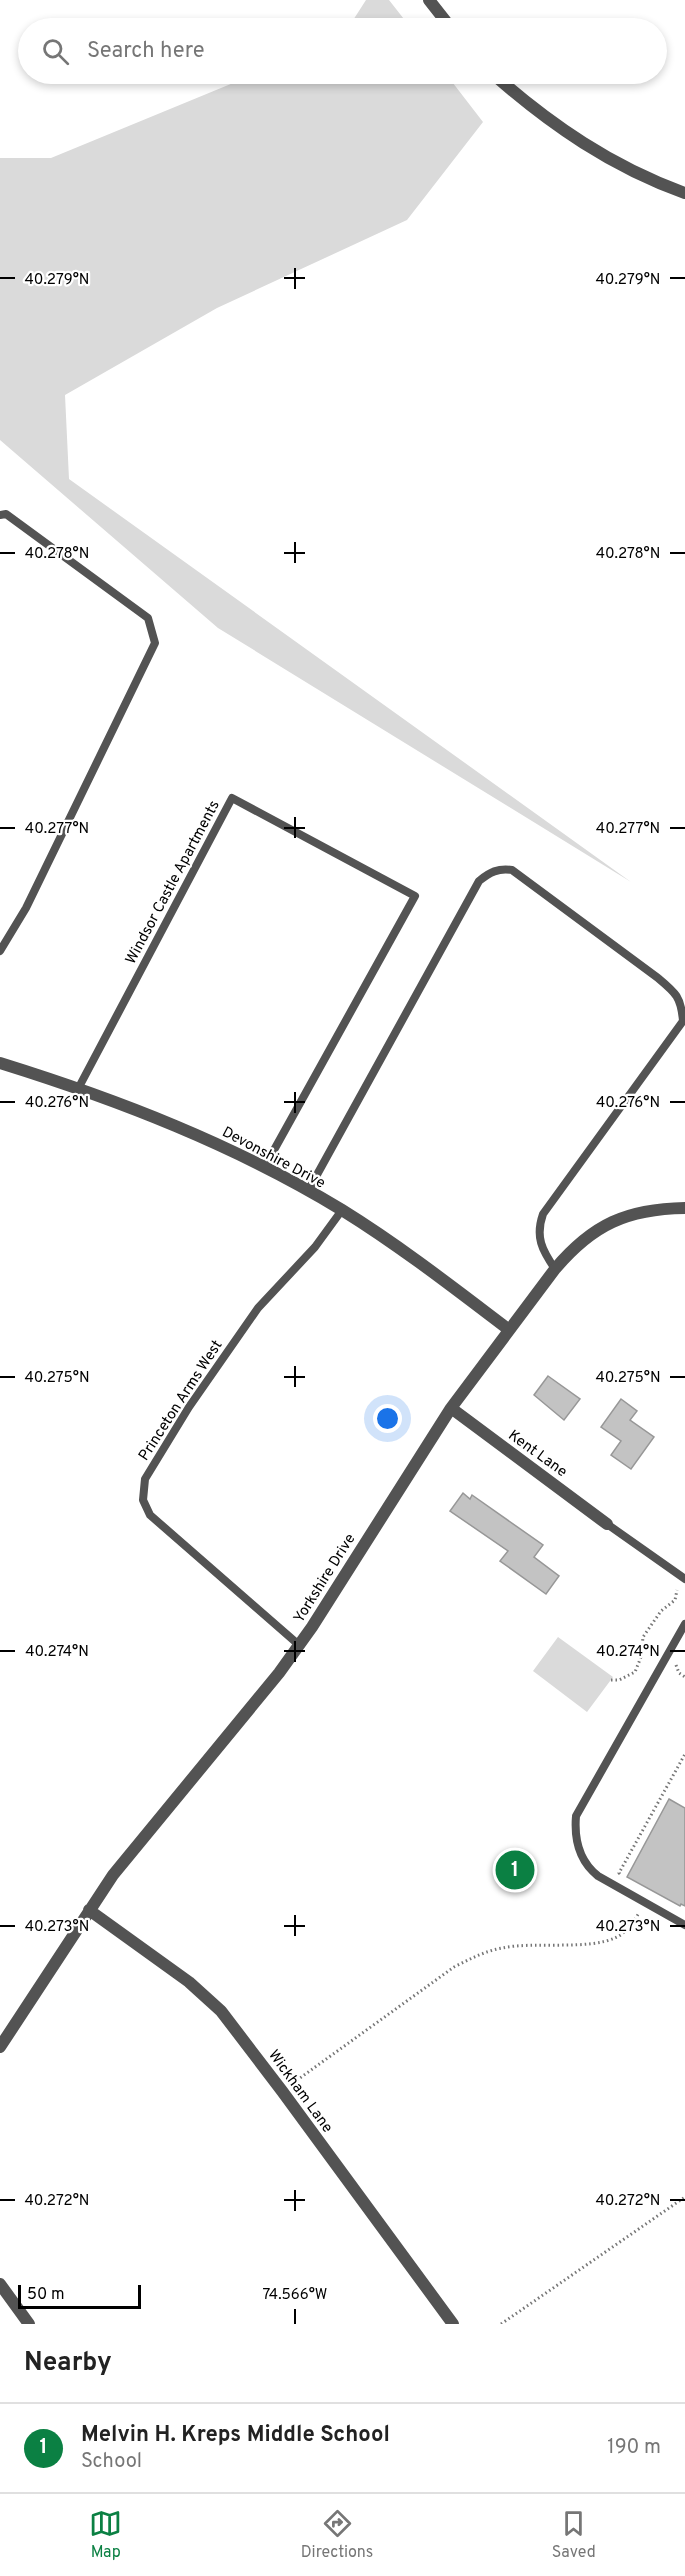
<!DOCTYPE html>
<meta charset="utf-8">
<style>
body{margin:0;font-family:Overpass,sans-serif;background:#f6f6f6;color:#222}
.scale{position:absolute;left:18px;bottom:15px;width:123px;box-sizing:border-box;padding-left:6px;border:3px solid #000;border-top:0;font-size:16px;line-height:21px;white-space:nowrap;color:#000;-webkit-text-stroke:4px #fff;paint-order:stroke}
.you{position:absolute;left:388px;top:1419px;width:21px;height:21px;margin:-15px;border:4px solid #fff;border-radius:50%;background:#1a73e8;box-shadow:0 0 0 9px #1a73e833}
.badge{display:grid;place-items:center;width:39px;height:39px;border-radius:50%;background:#0b8043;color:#fff;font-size:20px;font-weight:700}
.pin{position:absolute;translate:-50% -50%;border:3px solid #fff;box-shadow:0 2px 6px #0006}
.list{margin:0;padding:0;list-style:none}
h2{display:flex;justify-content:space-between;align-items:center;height:78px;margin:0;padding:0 24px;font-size:26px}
h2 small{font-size:20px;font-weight:400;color:#767676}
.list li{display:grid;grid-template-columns:39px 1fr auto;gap:18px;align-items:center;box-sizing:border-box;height:90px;padding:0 24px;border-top:2px solid #e0e0e0}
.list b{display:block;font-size:22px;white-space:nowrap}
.list p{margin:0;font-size:20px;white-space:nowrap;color:#767676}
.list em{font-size:20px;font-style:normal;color:#767676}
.icon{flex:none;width:33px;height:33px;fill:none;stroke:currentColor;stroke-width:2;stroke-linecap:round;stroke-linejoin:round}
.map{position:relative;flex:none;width:685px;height:2324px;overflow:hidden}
.search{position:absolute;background:#fff;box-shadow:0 3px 9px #0003;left:18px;right:18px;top:18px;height:66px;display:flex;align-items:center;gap:15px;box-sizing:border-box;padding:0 21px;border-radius:33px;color:#767676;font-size:22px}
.sheet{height:168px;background:#fff}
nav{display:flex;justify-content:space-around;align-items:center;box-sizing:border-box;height:84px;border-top:2px solid #e0e0e0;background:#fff;font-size:16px;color:#767676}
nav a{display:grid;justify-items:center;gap:3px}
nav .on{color:#0b8043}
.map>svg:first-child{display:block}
</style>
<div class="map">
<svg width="685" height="2324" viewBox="0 0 685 2324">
<rect width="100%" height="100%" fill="#fff"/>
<!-- green -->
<path fill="#dadada" d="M366,0H389L411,28H348Z
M255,74H446L483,122L407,220L217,308L65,395L69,479L631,882L218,628L0,440V158H51Z
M558,1637L613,1677L587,1712L533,1671Z"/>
<!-- building -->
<path fill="#c3c3c3" stroke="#979797" stroke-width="1.5" d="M548,1376L580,1399L564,1420L534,1395Z
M621,1399L637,1411L630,1420L654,1437L631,1469L611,1455L621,1441L601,1427Z
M463,1493L470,1499L472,1495L543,1545L534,1557L559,1576L546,1594L500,1561L508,1551L450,1511Z
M669,1799L685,1808V1906L681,1904L680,1906L627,1877Z"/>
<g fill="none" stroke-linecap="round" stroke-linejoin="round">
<!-- path -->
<path stroke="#757575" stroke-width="3" stroke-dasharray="1.5 3" stroke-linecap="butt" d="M676,1665L679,1673L685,1677
M611,1680H619L635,1672L641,1657L643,1637L661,1611L675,1600L677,1590
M620,1874L619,1873L685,1754
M293,2083L454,1967C470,1959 485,1951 502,1948C535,1941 589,1951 617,1937C627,1932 633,1922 639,1913
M501,2324L685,2197"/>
<!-- service -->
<path stroke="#535353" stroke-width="8" d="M0,515L6,514L148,618L155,643L26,908L0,951
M79,1087L232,798L415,896L264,1168
M308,1191L479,881C490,872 498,868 512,870L658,978C676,993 681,997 683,1021L543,1214C535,1237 542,1250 555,1269
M607,1524L685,1579
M685,1624L576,1816C574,1840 579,1861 598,1876L685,1925
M299,1645L150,1515L143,1500L145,1479L189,1407L258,1308L315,1247L342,1210"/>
<!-- minor -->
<path stroke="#535353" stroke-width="12" d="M0,1063C119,1100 235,1145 342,1210C400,1246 454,1288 508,1329
M451,1408L607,1524
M89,1910L189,1982L221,2011L282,2091L453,2324
M0,2047L113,1875L279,1673L312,1627L451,1408L555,1269C593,1224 627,1209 685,1208
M0,2284L29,2324"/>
<!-- tertiary -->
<path stroke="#535353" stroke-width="12" d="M429,0L451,28
M493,74C551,125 612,167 685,193"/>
</g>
<!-- ticks -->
<path fill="none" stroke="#000" stroke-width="2" d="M295,268V289M0,278H15M284,278H305M670,278H685M295,542V563M0,553H15M284,553H305M670,553H685M295,817V838M0,828H15M284,828H305M670,828H685M295,1092V1113M0,1102H15M284,1102H305M670,1102H685M295,1366V1387M0,1377H15M284,1377H305M670,1377H685M295,1641V1662M0,1651H15M284,1651H305M670,1651H685M295,1915V1936M0,1926H15M284,1926H305M670,1926H685M295,2190V2211M0,2200H15M284,2200H305M670,2200H685M295,2309V2324"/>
<g text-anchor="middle" stroke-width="4.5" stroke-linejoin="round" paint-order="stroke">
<!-- street labels -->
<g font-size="15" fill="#000" stroke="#fff">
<text transform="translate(172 882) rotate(-62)" y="5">Windsor Castle Apartments</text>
<text transform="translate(274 1157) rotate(28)" y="5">Devonshire Drive</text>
<text transform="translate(180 1400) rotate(-57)" y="5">Princeton Arms West</text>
<text transform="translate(538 1453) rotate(36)" y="5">Kent Lane</text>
<text transform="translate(324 1578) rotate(-58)" y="5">Yorkshire Drive</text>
<text transform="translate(301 2091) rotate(54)" y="5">Wickham Lane</text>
</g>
</g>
<g font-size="15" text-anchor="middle" fill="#000" stroke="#fff" stroke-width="4.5" stroke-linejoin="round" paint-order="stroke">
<text x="57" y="284">40.279°N</text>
<text x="628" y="284">40.279°N</text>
<text x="57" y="558">40.278°N</text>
<text x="628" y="558">40.278°N</text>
<text x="57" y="833">40.277°N</text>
<text x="628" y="833">40.277°N</text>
<text x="57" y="1107">40.276°N</text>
<text x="628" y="1107">40.276°N</text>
<text x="57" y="1382">40.275°N</text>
<text x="628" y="1382">40.275°N</text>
<text x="57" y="1656">40.274°N</text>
<text x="628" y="1656">40.274°N</text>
<text x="57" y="1931">40.273°N</text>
<text x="628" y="1931">40.273°N</text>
<text x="57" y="2205">40.272°N</text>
<text x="628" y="2205">40.272°N</text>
<text x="295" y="2299">74.566°W</text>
</g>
</svg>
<div class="scale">50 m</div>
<div class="you"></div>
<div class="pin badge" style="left:515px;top:1870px">1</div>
<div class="search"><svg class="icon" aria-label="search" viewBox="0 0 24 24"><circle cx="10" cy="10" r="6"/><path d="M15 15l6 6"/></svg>Search here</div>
</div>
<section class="sheet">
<h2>Nearby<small></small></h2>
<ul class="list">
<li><span class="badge">1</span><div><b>Melvin H. Kreps Middle School</b><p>School</p></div><em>190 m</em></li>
</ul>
</section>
<nav>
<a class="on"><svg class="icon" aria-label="map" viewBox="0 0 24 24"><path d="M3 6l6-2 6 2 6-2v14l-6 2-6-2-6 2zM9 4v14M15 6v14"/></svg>Map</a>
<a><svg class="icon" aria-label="directions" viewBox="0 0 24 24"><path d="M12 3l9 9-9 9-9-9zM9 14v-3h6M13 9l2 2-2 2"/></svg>Directions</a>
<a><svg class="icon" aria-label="saved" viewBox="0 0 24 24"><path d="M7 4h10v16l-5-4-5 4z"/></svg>Saved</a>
</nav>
